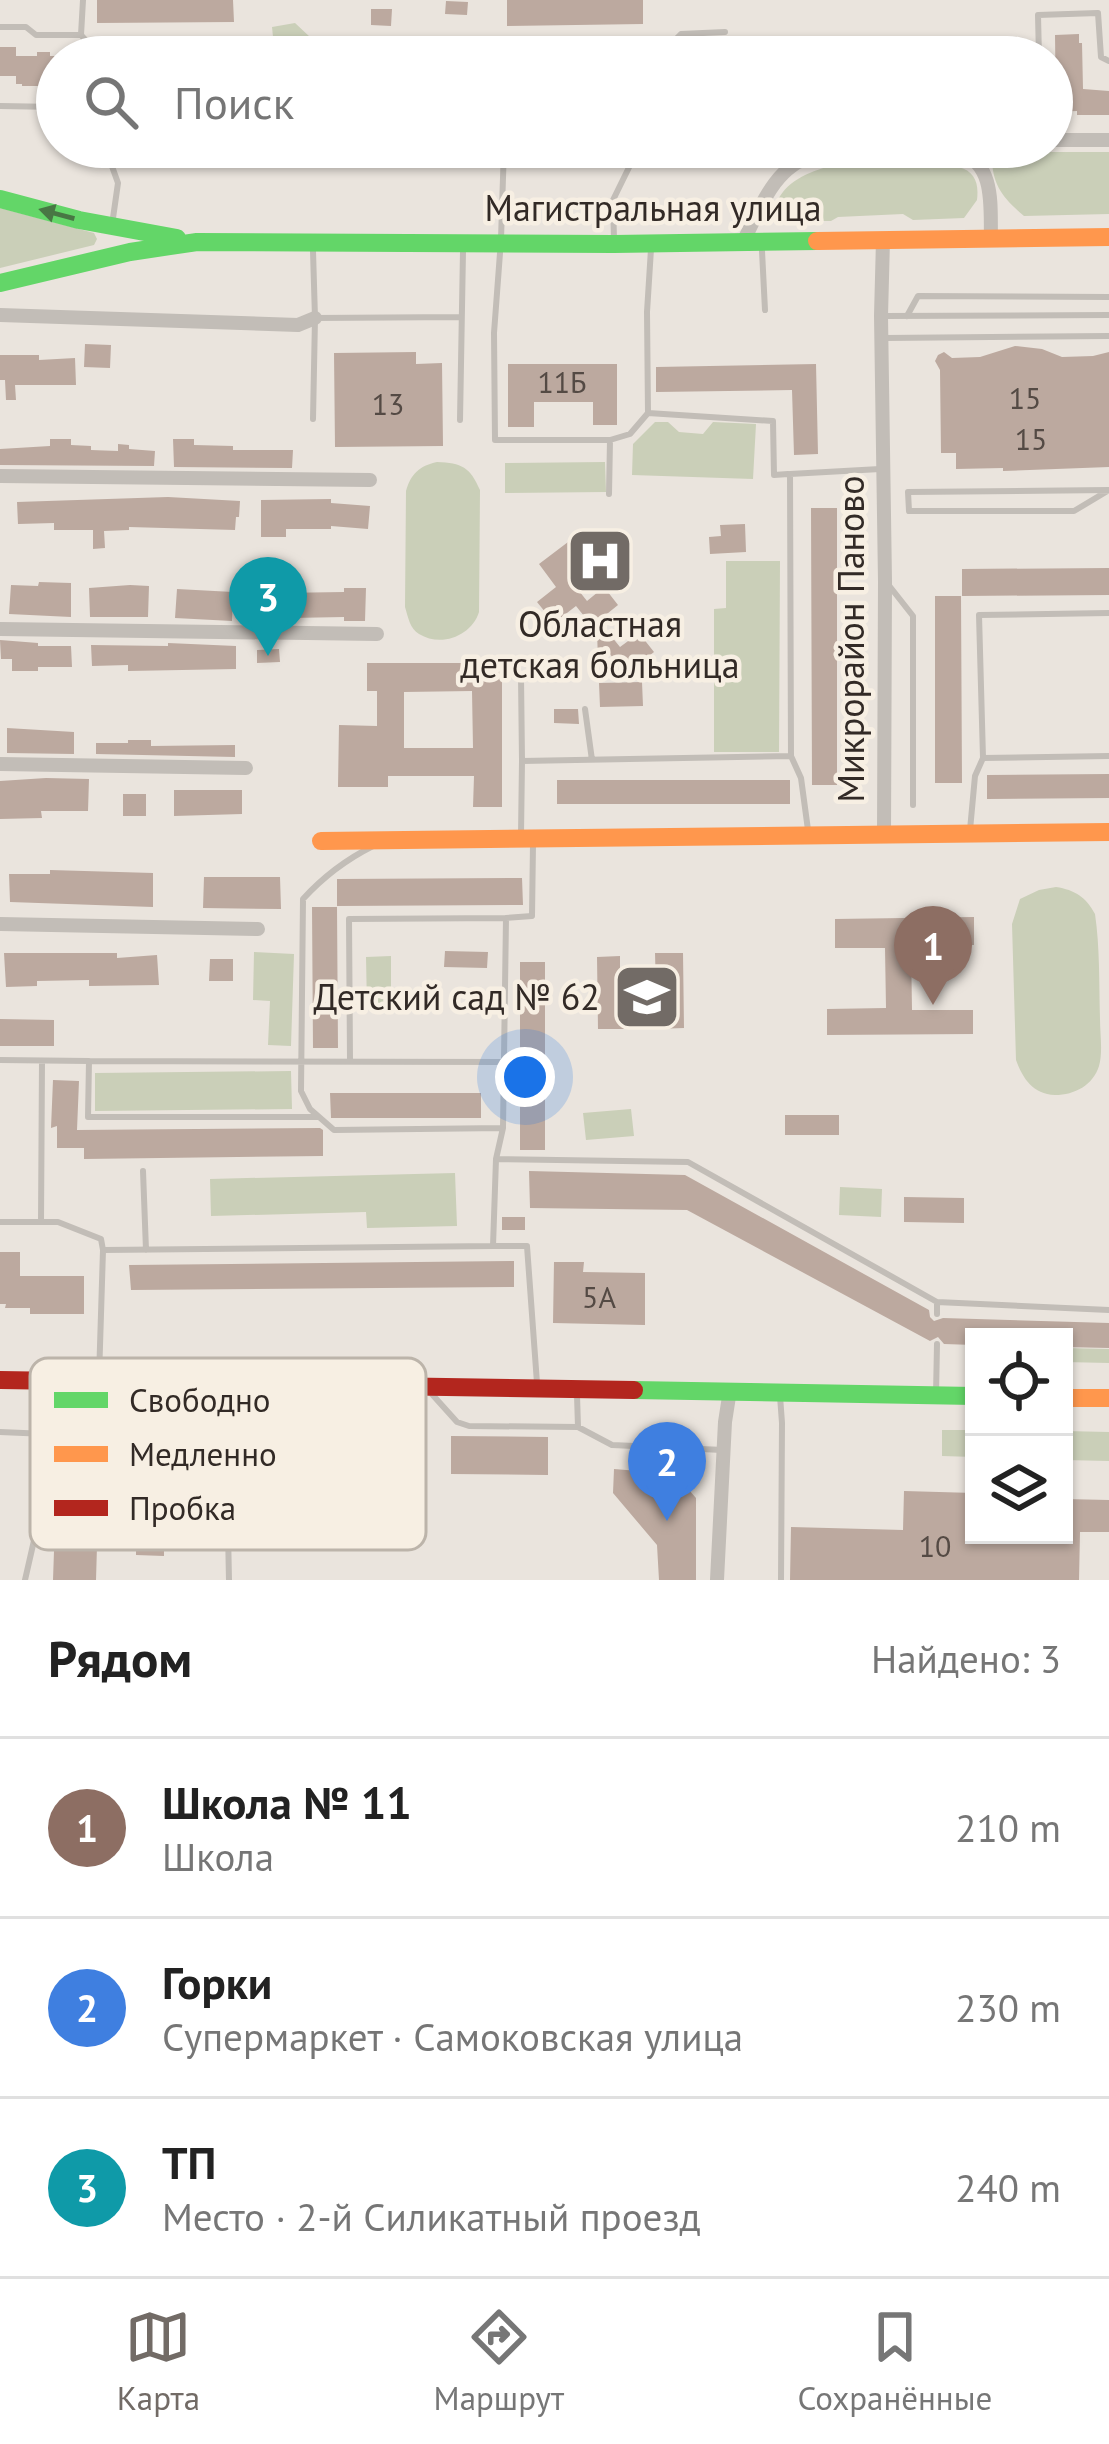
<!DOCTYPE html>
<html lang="ru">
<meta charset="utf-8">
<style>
body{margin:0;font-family:"PT Sans",sans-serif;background:#f2f2f2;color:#222}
.controls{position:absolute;right:36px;bottom:36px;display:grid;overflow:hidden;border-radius:0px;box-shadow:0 3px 9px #0004}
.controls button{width:108px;height:108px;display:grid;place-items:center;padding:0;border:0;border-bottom:3px solid #e0e0e0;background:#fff;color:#222;font:60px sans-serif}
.you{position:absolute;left:525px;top:1077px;width:42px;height:42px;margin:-30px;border:9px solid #fff;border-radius:50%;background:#1a73e8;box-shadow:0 0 0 18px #1a73e833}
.badge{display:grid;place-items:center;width:78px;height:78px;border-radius:50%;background:#726b66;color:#fff;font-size:39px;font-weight:700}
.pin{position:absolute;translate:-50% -99px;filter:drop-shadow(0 3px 6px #0008)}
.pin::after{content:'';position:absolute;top:63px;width:42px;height:36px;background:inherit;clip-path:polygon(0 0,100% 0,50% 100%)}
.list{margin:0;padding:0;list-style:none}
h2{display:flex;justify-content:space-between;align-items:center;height:156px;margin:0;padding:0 48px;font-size:51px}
h2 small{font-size:39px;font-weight:400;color:#767676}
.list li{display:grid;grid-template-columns:78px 1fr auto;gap:36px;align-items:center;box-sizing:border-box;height:180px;padding:0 48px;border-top:3px solid #e0e0e0}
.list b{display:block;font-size:45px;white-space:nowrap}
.list p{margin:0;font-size:39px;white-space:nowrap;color:#767676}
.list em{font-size:39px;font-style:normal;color:#767676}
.icon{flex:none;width:66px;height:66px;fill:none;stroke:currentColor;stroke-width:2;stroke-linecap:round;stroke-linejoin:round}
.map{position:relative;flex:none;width:1109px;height:1580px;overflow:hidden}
.search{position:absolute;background:#fff;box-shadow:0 3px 9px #0004;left:36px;right:36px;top:36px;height:132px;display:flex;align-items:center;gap:30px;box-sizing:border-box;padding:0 42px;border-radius:66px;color:#767676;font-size:45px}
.sheet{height:696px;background:#fff}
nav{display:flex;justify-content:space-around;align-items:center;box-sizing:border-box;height:168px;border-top:3px solid #e0e0e0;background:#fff;font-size:33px;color:#767676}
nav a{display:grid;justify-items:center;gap:6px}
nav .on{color:#726b66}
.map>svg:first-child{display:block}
</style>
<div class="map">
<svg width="1109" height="1580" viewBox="0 0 1109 1580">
<rect width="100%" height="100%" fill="#eae4dd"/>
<!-- green -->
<path fill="#cacfb8" d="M295,23L325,51V57H275L272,27Z
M996,152H1109V214L1024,216C1003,198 992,185 992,157Z
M827,167H958C975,171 979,183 977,200L964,218L913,220L903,214L838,217L831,221H781L774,209C782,184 803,174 827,167Z
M0,208L94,233L97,239L94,245L0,268Z
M655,422H668L679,432L703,434L713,422L756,424L753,479L632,475L633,444Z
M437,462C462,463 470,467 480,490L479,612C472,635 442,648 419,634C410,629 408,617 405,607L406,491C411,474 419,466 437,462Z
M605,462L606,492L505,493V463Z
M726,561H780L779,752H714V609L726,608Z
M1056,887C1075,890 1086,897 1095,914C1100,948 1099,984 1100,1019C1100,1033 1103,1052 1099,1066C1093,1085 1075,1095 1055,1095C1033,1094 1023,1079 1016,1060L1012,924L1020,899L1039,890Z
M254,952L294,954L291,1046L268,1045L270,1001L253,1000Z
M391,956V1007H367L366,957Z
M291,1071L292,1109L95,1111V1073Z
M631,1109L634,1136L586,1140L583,1113Z
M455,1173L457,1226L367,1228L366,1212L211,1216L210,1179Z
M840,1187L882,1189L881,1217L839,1215Z
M1064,1348L1109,1349V1363L1064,1362Z
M942,1430H974V1457L942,1456Z
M1064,1431L1109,1432V1461L1064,1460Z"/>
<!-- building -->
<path fill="#bca99f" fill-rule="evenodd" d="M97,0H233L234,22L97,23Z
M507,0H643V24L507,26Z
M446,1L468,2L467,15L445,14Z
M371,9H392L391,26L371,25Z
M1079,34V43H1082L1083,89L1109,91V115H1077V111L1056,112L1055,35Z
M0,47H16V56H37V52H50V56H57V86H22V84H16V76H0Z
M85,344L111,345L110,368L84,367Z
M1015,346L1042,349L1062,357L1093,356L1109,352V467L1003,471V468L956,469V453H941L940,370L935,361L938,355L944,352L952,358L980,357Z
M416,352V364L442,363L443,446L335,447L334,353Z
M0,355H39V360L75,358L76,385H15L16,400H6L5,380H0Z
M508,364H617V425H593V402H534V427H508Z
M816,364L818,454L794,455L792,390L656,392V367Z
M50,439H71V445L91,446V450L118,451V444L129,445V449L155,451L154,466L0,465V449L50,446Z
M173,439H194V445L233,446V450H293L292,468L174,467Z
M168,497L240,501L239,517H236L235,530L129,527V530L104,531L105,548L93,549V530H54V523L18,524L17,502Z
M331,499V503L370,506L368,529L331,526V529H286V537H261V500Z
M811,508H837V785H812Z
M745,524L746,552L710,554L709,537L721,536L720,525Z
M572,539L589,561L568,577L587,601L604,587L618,605L592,626L576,606L554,623L537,602L556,587L539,564Z
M1109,568V595L962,596V569Z
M39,582L71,583V617L9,614L11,585L38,586Z
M279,584V593L344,592V588H366L365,621H344V617L291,618V615L255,616L254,585Z
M130,585L149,586L148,617H90L89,588Z
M177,589L233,592L232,621L175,618Z
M935,596H961L962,783H935Z
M603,626L620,647L639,633L654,652L626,674L609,653L598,661L597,631Z
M0,640L38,643V646H71L72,667H38V671H12V659H1Z
M168,643L236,646V669L128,671V665L92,666L91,645L168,646Z
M279,649L280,662L257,663V650Z
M367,663H502V807H473L474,776H388V787H338L339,725L377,726V691H367ZM472,691L473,748H404V692Z
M642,682L643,706L600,707L599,683Z
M554,709H578L579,724L554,723Z
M7,728L74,732V754L7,753Z
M128,740H151V746L235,745V757L96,754V743H128Z
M1109,774V798L987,799V775Z
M46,778L89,779L88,811H41L42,818L0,819V781Z
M557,780H790V804H557Z
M174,790H242V814L174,816Z
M123,794H146V816H123Z
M50,870L153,873V907L10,902L9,874H50Z
M204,877H280L281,909L203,908Z
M522,878L523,905L337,906V879Z
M312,907H337L338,1048H313Z
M974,917V945H911L912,1010H973V1034L827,1035V1009L886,1008L885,948H835V919Z
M445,951L488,952L487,968L444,967Z
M4,953H117V958L157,955L159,985L89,986V980L37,981V986L6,987Z
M655,953H683L684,1028L655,1029V1006H624V1029H598L597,957L620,956V991L656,990Z
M210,959H233V981H209Z
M520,962H545V1150H520Z
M0,1019L54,1020V1046H0Z
M53,1080L79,1081L77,1130L320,1128L323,1130V1156L84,1159V1148H57V1126L51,1128Z
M330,1093H481V1118H331Z
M785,1115H839V1135H785Z
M529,1171L685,1175L929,1310L930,1317L934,1321L943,1318L1109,1323V1348L1064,1347V1337H974V1345L944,1344L938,1337L930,1341L687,1210L530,1208Z
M904,1197L964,1198V1223L904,1222Z
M502,1217H525V1230H502Z
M0,1252H20V1276H84V1314H30V1308H5L6,1304H0Z
M514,1261V1287L131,1290L129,1265Z
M554,1262H584L583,1272L645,1273V1325L553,1323Z
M451,1436L548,1437V1475L451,1474Z
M116,1443H161L160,1466H171V1486H187V1513H164L162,1526L164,1531V1556L136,1555V1547L97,1546L96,1580H53L54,1551H76L77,1509H104V1517L144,1518L145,1481L96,1480V1453H116Z
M614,1469L675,1474L696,1498V1580H659L657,1545L613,1493Z
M904,1491L974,1493V1535H1064V1499L1109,1500V1532H1080L1079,1580H790L791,1527L903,1530Z"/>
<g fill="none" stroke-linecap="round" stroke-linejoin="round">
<!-- lane -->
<path stroke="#c2bdb7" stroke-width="6" d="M0,27H26L36,35H81L90,45V57
M81,35L83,0
M672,43L681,34L725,32
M90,45L209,44
M508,57V43H672L667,57
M1039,57L1038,15L1098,13L1101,57L1109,61
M0,106L57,107
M105,147L118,183L113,218
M501,239L504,147
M614,240L613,200L639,147
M313,251L315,318L313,419
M762,251L765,310
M500,253L494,333L495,440H610L609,494
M885,316L1109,315
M907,316L918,296L1109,297
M315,318L461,317
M885,338L1109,336
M648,413L647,312L651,249
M460,420L463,251
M610,440L630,434L648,413L773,421L774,475L788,474
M1109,490L1074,511H909L908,492Z
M887,583L913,616V805
M521,677L522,761
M585,709L592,760
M983,758L1109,756
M808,830L801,778L791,756L790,474L880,469
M970,830L975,776L983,758L979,615L1109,613
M521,835L522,761L791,756
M533,844L532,916L506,918L503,1128L496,1159L493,1246H527L537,1383
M373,846C345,860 324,876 303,899L301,1091L310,1109L334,1130L503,1128
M0,1060L89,1061L88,1117H318
M350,1060L349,919L506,918
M89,1061L504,1062
M496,1159L688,1162L937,1302L1109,1310
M143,1171L146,1250
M0,1222H58L101,1239L103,1250L99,1378
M41,1222L42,1061
M103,1250L493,1246
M937,1314V1302
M430,1392L457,1422L469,1426L578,1427L612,1445L723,1450
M577,1395L578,1427
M936,1395L937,1344
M780,1396L782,1423L781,1580
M0,1432L70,1435
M187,1471L200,1484L227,1483
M65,1486L75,1492L127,1493
M169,1525L199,1526L200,1484
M25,1580L38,1523L65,1486L76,1384
M229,1580L227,1483L231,1387"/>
<!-- street -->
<path stroke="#c2bdb7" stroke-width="14" d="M1052,140H1109
M959,151C996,165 990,206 991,239
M883,240L881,316L885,581L884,835
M743,242C760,209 774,166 813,156L959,150L974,147
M0,315L298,325L315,318
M0,476L370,480
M0,629L377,634
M0,764L246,768
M0,924L258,929
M717,1580L725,1422L730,1390"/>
<!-- fast -->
<path stroke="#63d668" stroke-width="18" d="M0,199L79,220L177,238
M0,283L130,252L197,242L614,244L817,241
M634,1390L974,1396"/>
<!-- slow -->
<path stroke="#ff974d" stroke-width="18" d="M817,241L1109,237
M321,841L1109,832
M1064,1398H1109"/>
<!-- jam -->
<path stroke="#b3261e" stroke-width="18" d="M0,1380L634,1390"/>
</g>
<!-- one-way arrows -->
<defs><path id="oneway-solid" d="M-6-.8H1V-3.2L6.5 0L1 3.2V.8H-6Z" transform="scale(3)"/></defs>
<use fill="#487744" href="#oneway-solid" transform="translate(57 214) rotate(-165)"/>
<!-- icons -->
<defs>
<g id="hospital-square" transform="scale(3.45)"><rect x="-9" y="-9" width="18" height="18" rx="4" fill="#726b66" stroke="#f7efe3"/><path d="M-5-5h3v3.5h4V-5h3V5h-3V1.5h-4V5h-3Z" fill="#fff"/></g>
<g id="school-square" transform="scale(3.45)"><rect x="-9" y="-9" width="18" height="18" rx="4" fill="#726b66" stroke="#f7efe3"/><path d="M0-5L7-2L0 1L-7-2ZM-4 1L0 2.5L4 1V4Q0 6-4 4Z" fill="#fff"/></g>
</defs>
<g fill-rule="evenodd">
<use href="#hospital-square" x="600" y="561"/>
<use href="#school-square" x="647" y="997"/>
</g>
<g text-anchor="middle" stroke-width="9" stroke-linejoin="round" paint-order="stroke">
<!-- number labels -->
<g font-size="30" fill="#544a44">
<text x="562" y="393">11Б</text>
<text x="1025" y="409">15</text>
<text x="388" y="415">13</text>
<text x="1031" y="450">15</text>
<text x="599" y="1308">5А</text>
<text x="935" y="1557">10</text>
</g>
<!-- street labels -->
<g font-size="36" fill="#322a26" stroke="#f7efe3">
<text x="653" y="221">Магистральная улица</text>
<text transform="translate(851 639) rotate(-90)" y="13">Микрорайон Паново</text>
</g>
<!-- poi labels -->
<g font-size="36" fill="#322a26" stroke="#f7efe3">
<text x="600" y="637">Областная<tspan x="600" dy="41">детская больница</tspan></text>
<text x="600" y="1010" text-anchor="end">Детский сад № 62</text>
</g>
</g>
<!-- legend -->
<rect x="30" y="1358" width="396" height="192" rx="18" fill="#f7efe3" stroke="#bcb4aa" stroke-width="3"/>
<rect x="54" y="1392" width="54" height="16" fill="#63d668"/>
<rect x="54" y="1446" width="54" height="16" fill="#ff974d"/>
<rect x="54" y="1500" width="54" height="16" fill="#b3261e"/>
<g font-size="33" fill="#322a26">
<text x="129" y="1412">Свободно</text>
<text x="129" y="1466">Медленно</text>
<text x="129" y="1520">Пробка</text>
</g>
</svg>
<div class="controls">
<button><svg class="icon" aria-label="locate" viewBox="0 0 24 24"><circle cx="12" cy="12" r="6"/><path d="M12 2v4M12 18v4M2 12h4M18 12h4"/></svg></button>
<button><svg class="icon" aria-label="layers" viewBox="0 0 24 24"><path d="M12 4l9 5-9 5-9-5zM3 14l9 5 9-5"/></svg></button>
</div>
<div class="you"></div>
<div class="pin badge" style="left:933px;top:1005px;background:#8d6e63">1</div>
<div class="pin badge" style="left:667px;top:1521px;background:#3f7fe0">2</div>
<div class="pin badge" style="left:268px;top:656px;background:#0f9aa8">3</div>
<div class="search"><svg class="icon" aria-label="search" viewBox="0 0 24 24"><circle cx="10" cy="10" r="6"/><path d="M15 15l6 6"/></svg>Поиск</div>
</div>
<section class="sheet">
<h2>Рядом<small>Найдено: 3</small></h2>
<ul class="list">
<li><span class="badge" style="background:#8d6e63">1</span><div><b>Школа № 11</b><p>Школа</p></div><em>210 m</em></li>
<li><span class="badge" style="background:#3f7fe0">2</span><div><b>Горки</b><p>Супермаркет · Самоковская улица</p></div><em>230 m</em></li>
<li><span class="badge" style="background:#0f9aa8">3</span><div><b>ТП</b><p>Место · 2-й Силикатный проезд</p></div><em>240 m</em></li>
</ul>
</section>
<nav>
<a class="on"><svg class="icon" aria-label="map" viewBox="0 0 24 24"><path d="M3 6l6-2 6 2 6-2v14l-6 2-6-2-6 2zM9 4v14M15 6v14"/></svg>Карта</a>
<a><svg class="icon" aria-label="directions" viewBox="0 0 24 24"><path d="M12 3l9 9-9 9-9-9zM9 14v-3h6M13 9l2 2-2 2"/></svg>Маршрут</a>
<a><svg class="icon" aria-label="saved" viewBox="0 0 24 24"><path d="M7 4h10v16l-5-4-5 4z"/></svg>Сохранённые</a>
</nav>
